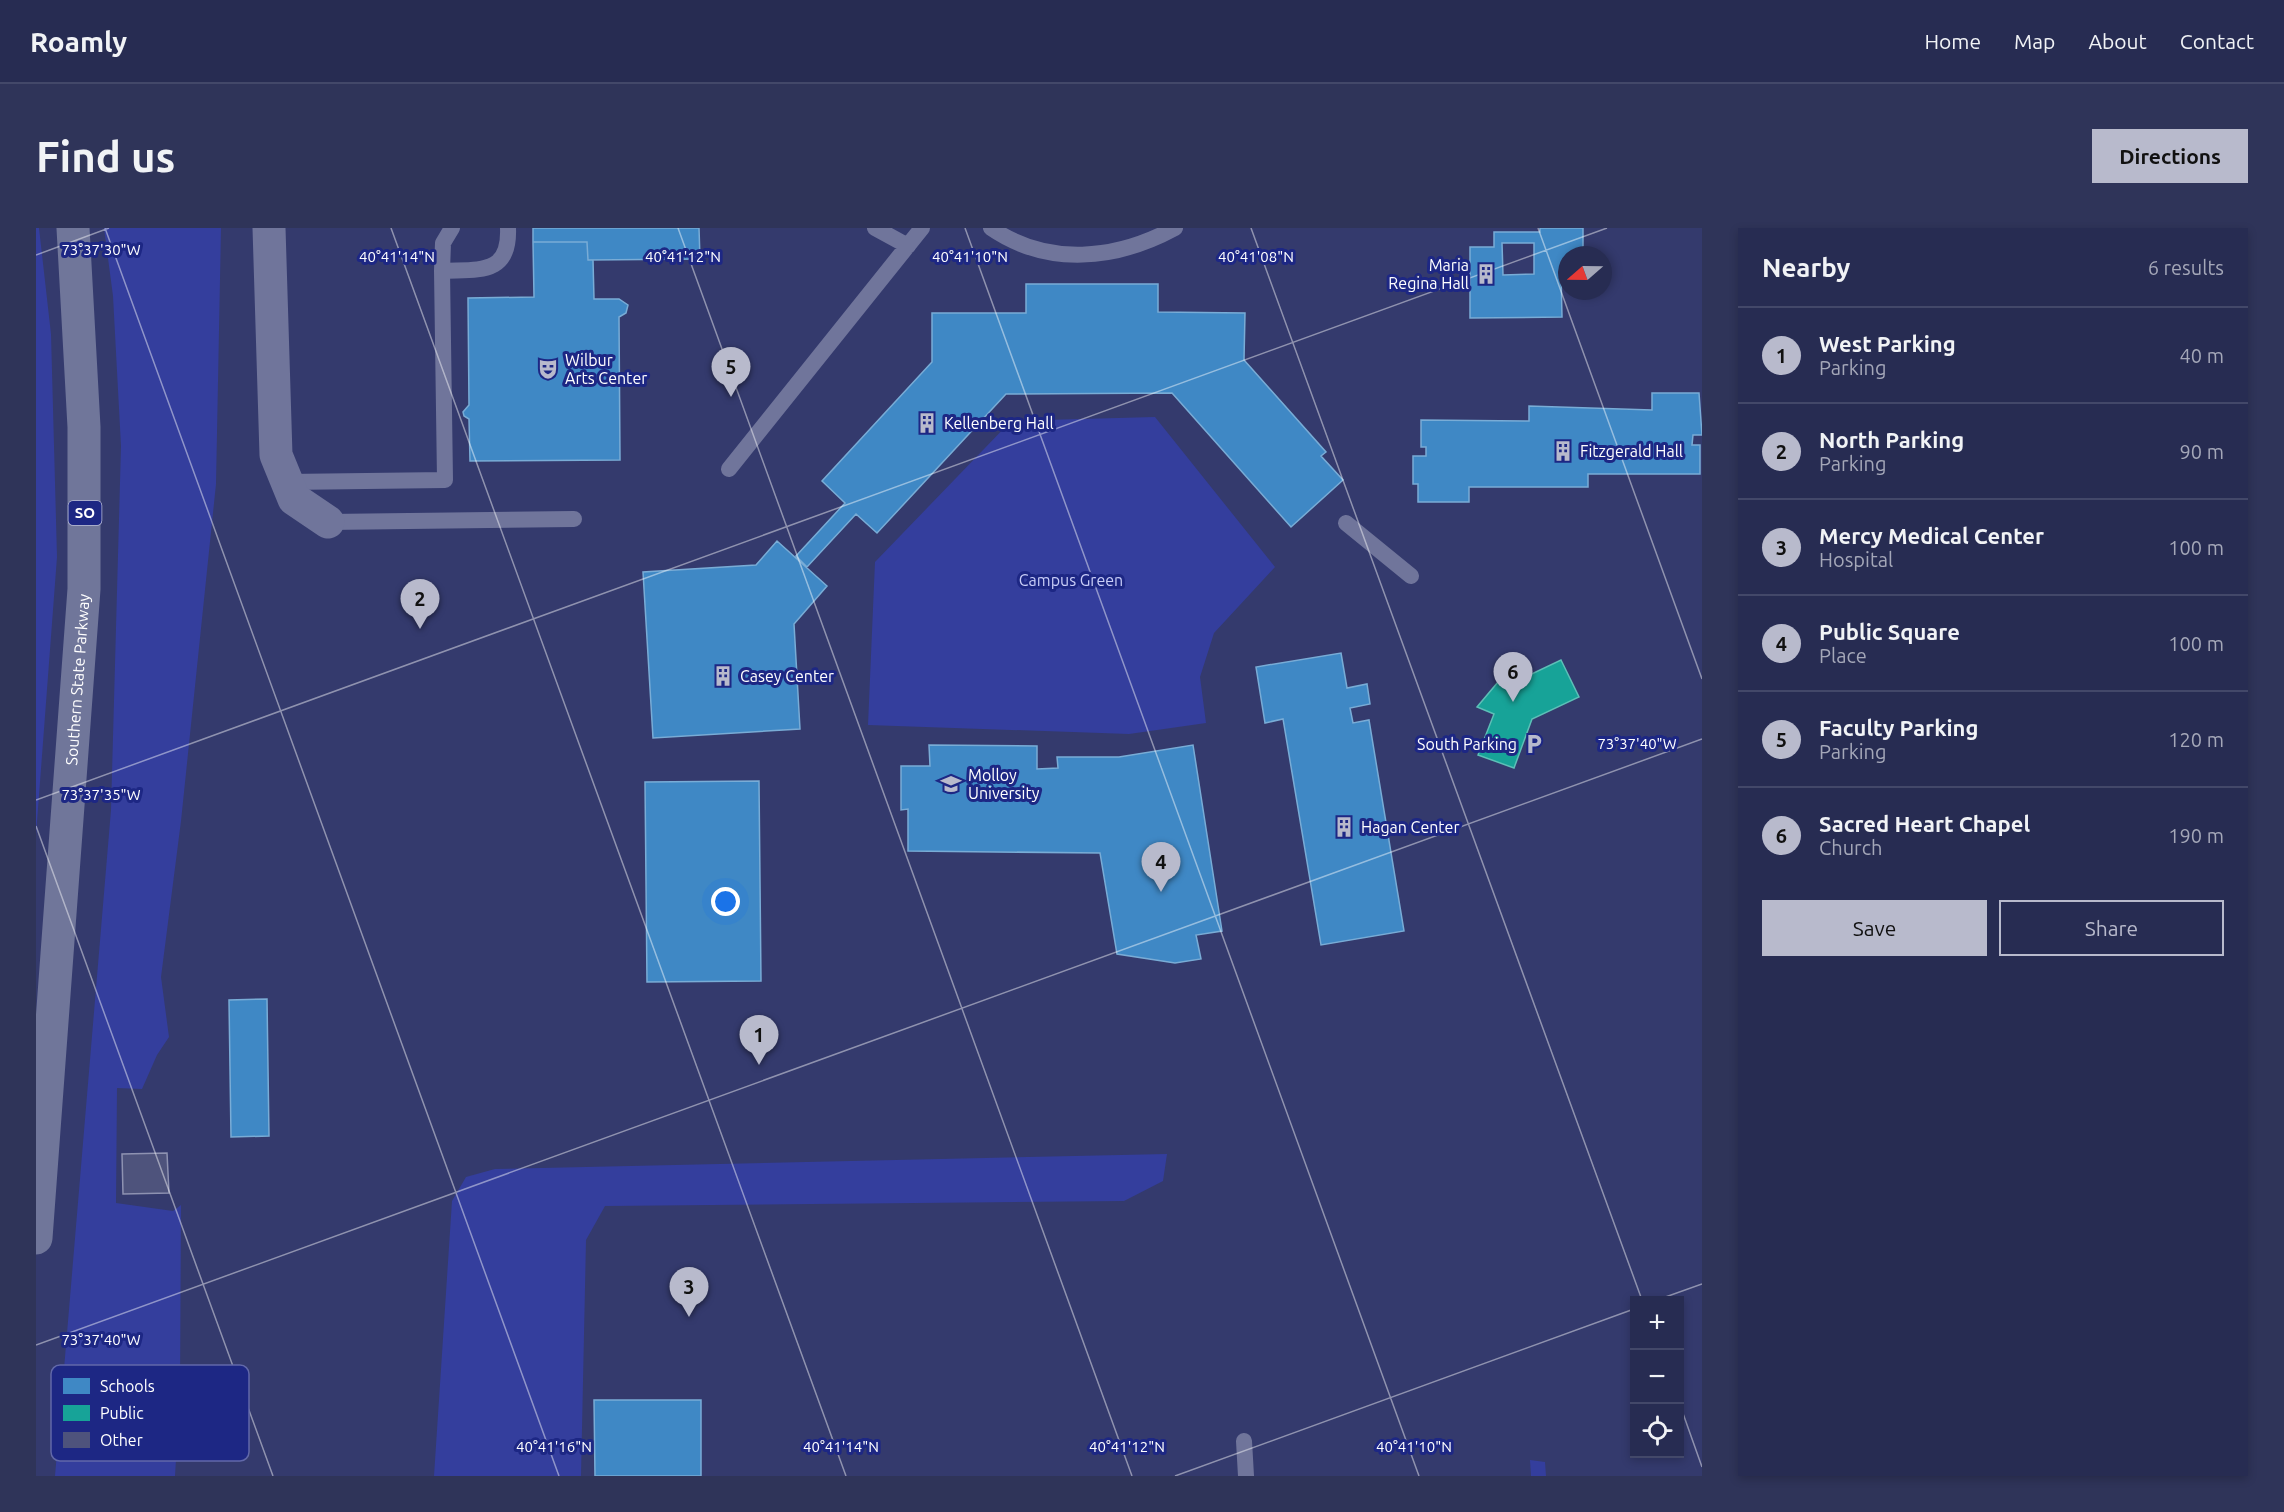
<!DOCTYPE html>
<meta charset="utf-8">
<style>
body{margin:0;font-family:Ubuntu,sans-serif;background:#2f3459;color:#f1f3f6}
.controls{position:absolute;right:18px;bottom:18px;display:grid;overflow:hidden;border-radius:0px;box-shadow:0 3px 9px #0003}
.controls button{width:54px;height:54px;display:grid;place-items:center;padding:0;border:0;border-bottom:2px solid #434869;background:#272c52;color:#f1f3f6;font:30px sans-serif}
.compass{position:absolute;left:1522px;top:18px;width:54px;height:54px;border-radius:50%;background:#272c52;box-shadow:0 3px 9px #0003;rotate:250deg}
.you{position:absolute;left:690px;top:674px;width:21px;height:21px;margin:-15px;border:4px solid #fff;border-radius:50%;background:#1a73e8;box-shadow:0 0 0 9px #1a73e833}
.badge{display:grid;place-items:center;width:39px;height:39px;border-radius:50%;background:#b8bacc;color:#111;font-size:20px;font-weight:700}
.pin{position:absolute;translate:-50% -50px;filter:drop-shadow(0 2px 3px #0008)}
.pin::after{content:'';position:absolute;top:32px;width:21px;height:18px;background:inherit;clip-path:polygon(0 0,100% 0,50% 100%)}
.list{margin:0;padding:0;list-style:none}
h2{display:flex;justify-content:space-between;align-items:center;height:78px;margin:0;padding:0 24px;font-size:26px}
h2 small{font-size:20px;font-weight:400;color:#a4a7b8}
.list li{display:grid;grid-template-columns:39px 1fr auto;gap:18px;align-items:center;box-sizing:border-box;height:96px;padding:0 24px;border-top:2px solid #434869}
.list b{display:block;font-size:22px;white-space:nowrap}
.list p{margin:0;font-size:20px;white-space:nowrap;color:#a4a7b8}
.list em{font-size:20px;font-style:normal;color:#a4a7b8}
.actions{display:flex;gap:12px;padding:18px 24px}
.actions a{flex:1;padding:14px 0;border:2px solid #b8bacc;border-radius:0px;text-align:center;font-size:21px;color:#b8bacc}
.actions .main{background:#b8bacc;color:#111}
.icon{flex:none;width:33px;height:33px;fill:none;stroke:currentColor;stroke-width:2;stroke-linecap:round;stroke-linejoin:round}
.map{position:relative;flex:none;width:1666px;height:1248px;overflow:hidden;border-radius:0px}
header{display:flex;align-items:center;gap:36px;box-sizing:border-box;height:84px;padding:0 30px;background:#272c52;border-bottom:2px solid #434869}
header strong{font-size:28px}
nav{display:flex;gap:33px;margin-inline-start:auto;font-size:21px}
.intro{display:flex;align-items:center;justify-content:space-between;box-sizing:border-box;height:144px;padding:0 36px}
h1{margin:0;font-size:42px}
.button{padding:15px 27px;border-radius:0px;background:#b8bacc;color:#111;font-size:21px;font-weight:700}
main{display:flex;gap:36px;padding:0 36px}
aside{flex:1;background:#272c52;border-radius:0px;box-shadow:0 3px 9px #0003}
.map>svg:first-child{display:block}
</style>
<header>
<strong>Roamly</strong>
<nav><a>Home</a><a>Map</a><a>About</a><a>Contact</a></nav>
</header>
<div class="intro"><h1>Find us</h1><a class="button">Directions</a></div>
<main>
<div class="map">
<svg width="1666" height="1248" viewBox="0 0 1666 1248">
<rect width="100%" height="100%" fill="#343a6d"/>
<!-- green -->
<path fill="#343e9d" d="M0,0H3L15,106L21,329L0,607Z
M68,0H185L180,256L145,593L125,749L133,809L121,827L106,861L81,860L80,975L137,983L145,977L144,1164L139,1248H19L75,582L85,218L77,68Z
M1119,189L1239,339L1178,405L1164,449L1170,495L1093,506L832,497L839,334L975,193Z
M1131,926L1127,953L1088,973L569,978L550,1012L545,1248H398L416,973L430,949L459,941Z
M1494,1232L1509,1234L1510,1248H1495Z"/>
<!-- schools -->
<path fill="#3f88c5" stroke="#79acd6" stroke-width="1.5" fill-rule="evenodd" d="M497,0H663L664,31L552,32L551,14H497Z
M1504,0H1547V27H1531V45H1525L1526,89L1434,90V19H1458V4H1504ZM1466,15H1498V46L1467,47Z
M497,14H551L552,32H557L558,71H583L592,77L590,85L583,89L584,232L434,233L433,191L428,188L427,184L433,177L432,70L498,69Z
M990,56H1122V84L1209,85L1208,132L1290,224L1285,228L1307,252L1255,299L1136,165L970,166L841,305L820,286L771,339L760,328L809,275L786,253L896,134V85H990Z
M1616,165H1663L1666,207H1657L1656,217H1664V246H1552V259H1433V274H1382V256H1377V228H1390V219H1385V192L1493,193V178L1616,182Z
M741,313L791,358L758,396L764,501L617,510L607,344L720,337Z
M1305,425L1311,460L1331,456L1334,476L1314,480L1317,495L1333,492L1368,703L1285,717L1247,491L1229,495L1220,439Z
M893,517L1001,518V541L1022,540L1021,529H1083L1157,517L1186,703L1160,707L1165,731L1139,735L1081,726L1064,625L872,623V581L865,582V538H894Z
M723,553L725,753L611,754L609,554Z
M231,771L233,908L195,909L193,772Z
M558,1172H665V1248H559Z"/>
<!-- public -->
<path fill="#17a398" stroke="#5dbfb7" stroke-width="1.5" d="M1525,432L1543,469L1496,491L1478,540L1442,527L1458,486L1441,479L1473,441L1479,454Z"/>
<!-- building -->
<path fill="#4e537c" stroke="#8e92b1" stroke-width="1.5" d="M131,925L133,965L87,966L86,926Z"/>
<g fill="none" stroke-linecap="round" stroke-linejoin="round">
<!-- lane -->
<path stroke="#70759b" stroke-width="16" d="M839,0L872,18
M955,0C1012,39 1080,32 1139,0
M406,43L407,15L416,0
M693,241L886,0
M251,254L409,252L406,43C442,41 474,48 472,0
M292,294L538,291
M1310,295L1375,348
M1208,1213L1210,1248"/>
<!-- street -->
<path stroke="#70759b" stroke-width="33" d="M233,0L240,227L258,271L292,294"/>
<!-- highway -->
<path stroke="#70769a" stroke-width="33" id="s1" d="M0,1010L48,361V199L37,0"/>
</g>
<!-- ticks -->
<path fill="none" stroke="#fff" stroke-width="1.5" stroke-opacity="0.45" d="M69,0L523,1248M355,0L810,1248M642,0L1096,1248M929,0L1383,1248M1215,0L1606,1072M1502,0L1666,451M0,27L73,0M0,572L1571,0M0,598L237,1248M1621,1072L1666,1056M0,1117L1666,511M1644,1177L1666,1239M1139,1248L1598,1081"/>
<!-- icons -->
<defs>
<g id="building-bare" transform="scale(1.62)"><path d="M-4-6H4V6H1V3H-1V6H-4ZM-2.5-4.3h1.7v1.8h-1.7ZM.8-4.3h1.7v1.8H.8ZM-2.5-1h1.7V.8h-1.7ZM.8-1h1.7V.8H.8Z" fill="#b8bacc" stroke="#1d2784" stroke-width="2.5" paint-order="stroke"/></g>
<g id="theatre-bare" transform="scale(1.62)"><path d="M-5-5.5Q0-4 5-5.5V0Q5 5 0 6Q-5 5-5 0ZM-3.3-2.5H-1v1.5H-3.3ZM1-2.5H3.3v1.5H1ZM-2.8 1Q0 5.5 2.8 1Z" fill="#b8bacc" stroke="#1d2784" stroke-width="2.5" paint-order="stroke"/></g>
<g id="parking-bare" transform="scale(1.62)"><path d="M-3.5-5.5H1a3.5 3.5 0 0 1 0 7H-1V5.5H-3.5ZM-1-3.4V-.6H.8a1.4 1.4 0 0 0 0-2.8Z" fill="#b8bacc" stroke="#1d2784" stroke-width="2.5" paint-order="stroke"/></g>
<g id="university-bare" transform="scale(1.62)"><path d="M0-5L7-2L0 1L-7-2ZM-4 1L0 2.5L4 1V4Q0 6-4 4Z" fill="#b8bacc" stroke="#1d2784" stroke-width="2.5" paint-order="stroke"/></g>
</defs>
<g fill-rule="evenodd">
<use href="#building-bare" x="1450" y="46"/>
<use href="#theatre-bare" x="512" y="141"/>
<use href="#building-bare" x="891" y="195"/>
<use href="#building-bare" x="1527" y="223"/>
<use href="#building-bare" x="687" y="448"/>
<use href="#parking-bare" x="1498" y="516"/>
<use href="#university-bare" x="915" y="556"/>
<use href="#building-bare" x="1308" y="599"/>
</g>
<g text-anchor="middle" stroke-width="6" stroke-linejoin="round" paint-order="stroke">
<!-- shield labels -->
<rect fill="#1d2784" stroke="#bbbeda" stroke-width="1.5" x="32.5" y="273" width="33" height="24" rx="4.5"/>
<g font-size="15" font-weight="bold" fill="#fff">
<text x="49" y="290">SO</text>
</g>
<!-- poi labels -->
<g font-size="16" fill="#fff" stroke="#1d2784" text-anchor="start">
<text x="1433" y="43" text-anchor="end">Maria<tspan x="1433" dy="18">Regina Hall</tspan></text>
<text x="529" y="138">Wilbur<tspan x="529" dy="18">Arts Center</tspan></text>
<text x="908" y="201">Kellenberg Hall</text>
<text x="1544" y="229">Fitzgerald Hall</text>
<text x="704" y="454">Casey Center</text>
<text x="1481" y="522" text-anchor="end">South Parking</text>
<text x="932" y="553">Molloy<tspan x="932" dy="18">University</tspan></text>
<text x="1325" y="605">Hagan Center</text>
</g>
<!-- park labels -->
<g font-size="16" fill="#c9cef8" stroke="#1d2784">
<text x="1035" y="358">Campus Green</text>
</g>
<!-- street labels -->
<g font-size="16" fill="#fff" stroke="#1d2784">
<text dy="6" stroke="none"><textPath href="#s1" startOffset="560">Southern State Parkway</textPath></text>
</g>
</g>
<!-- legend -->
<rect x="15" y="1137" width="198" height="96" rx="9" fill="#1d2784" stroke="#6168a9" stroke-width="1.5"/>
<rect x="27" y="1150" width="27" height="16" fill="#3f88c5"/>
<rect x="27" y="1177" width="27" height="16" fill="#17a398"/>
<rect x="27" y="1204" width="27" height="16" fill="#4e537c"/>
<g font-size="16" fill="#fff">
<text x="64" y="1164">Schools</text>
<text x="64" y="1191">Public</text>
<text x="64" y="1218">Other</text>
</g>
<g font-size="15" text-anchor="middle" fill="#fff" stroke="#1d2784" stroke-width="6" stroke-linejoin="round" paint-order="stroke">
<text x="65" y="27">73°37'30"W</text>
<text x="647" y="34">40°41'12"N</text>
<text x="361" y="34">40°41'14"N</text>
<text x="934" y="34">40°41'10"N</text>
<text x="1220" y="34">40°41'08"N</text>
<text x="1601" y="521">73°37'40"W</text>
<text x="65" y="572">73°37'35"W</text>
<text x="65" y="1117">73°37'40"W</text>
<text x="518" y="1224">40°41'16"N</text>
<text x="805" y="1224">40°41'14"N</text>
<text x="1091" y="1224">40°41'12"N</text>
<text x="1378" y="1224">40°41'10"N</text>
</g>
</svg>
<div class="controls">
<button>+</button>
<button>−</button>
<button><svg class="icon" aria-label="locate" viewBox="0 0 24 24"><circle cx="12" cy="12" r="6"/><path d="M12 2v4M12 18v4M2 12h4M18 12h4"/></svg></button>
</div>
<svg class="compass" viewBox="-18 -18 36 36"><path d="M0-13l5 13h-10z" fill="#e53935"/><path d="M0 13l5-13h-10z" fill="#a4a7b8"/></svg>
<div class="you"></div>
<div class="pin badge" style="left:723px;top:837px">1</div>
<div class="pin badge" style="left:384px;top:401px">2</div>
<div class="pin badge" style="left:653px;top:1089px">3</div>
<div class="pin badge" style="left:1125px;top:664px">4</div>
<div class="pin badge" style="left:695px;top:169px">5</div>
<div class="pin badge" style="left:1477px;top:474px">6</div>
</div>
<aside>
<h2>Nearby<small>6 results</small></h2>
<ul class="list">
<li><span class="badge">1</span><div><b>West Parking</b><p>Parking</p></div><em>40 m</em></li>
<li><span class="badge">2</span><div><b>North Parking</b><p>Parking</p></div><em>90 m</em></li>
<li><span class="badge">3</span><div><b>Mercy Medical Center</b><p>Hospital</p></div><em>100 m</em></li>
<li><span class="badge">4</span><div><b>Public Square</b><p>Place</p></div><em>100 m</em></li>
<li><span class="badge">5</span><div><b>Faculty Parking</b><p>Parking</p></div><em>120 m</em></li>
<li><span class="badge">6</span><div><b>Sacred Heart Chapel</b><p>Church</p></div><em>190 m</em></li>
</ul>
<div class="actions"><a class="main">Save</a><a>Share</a></div>
</aside>
</main>
